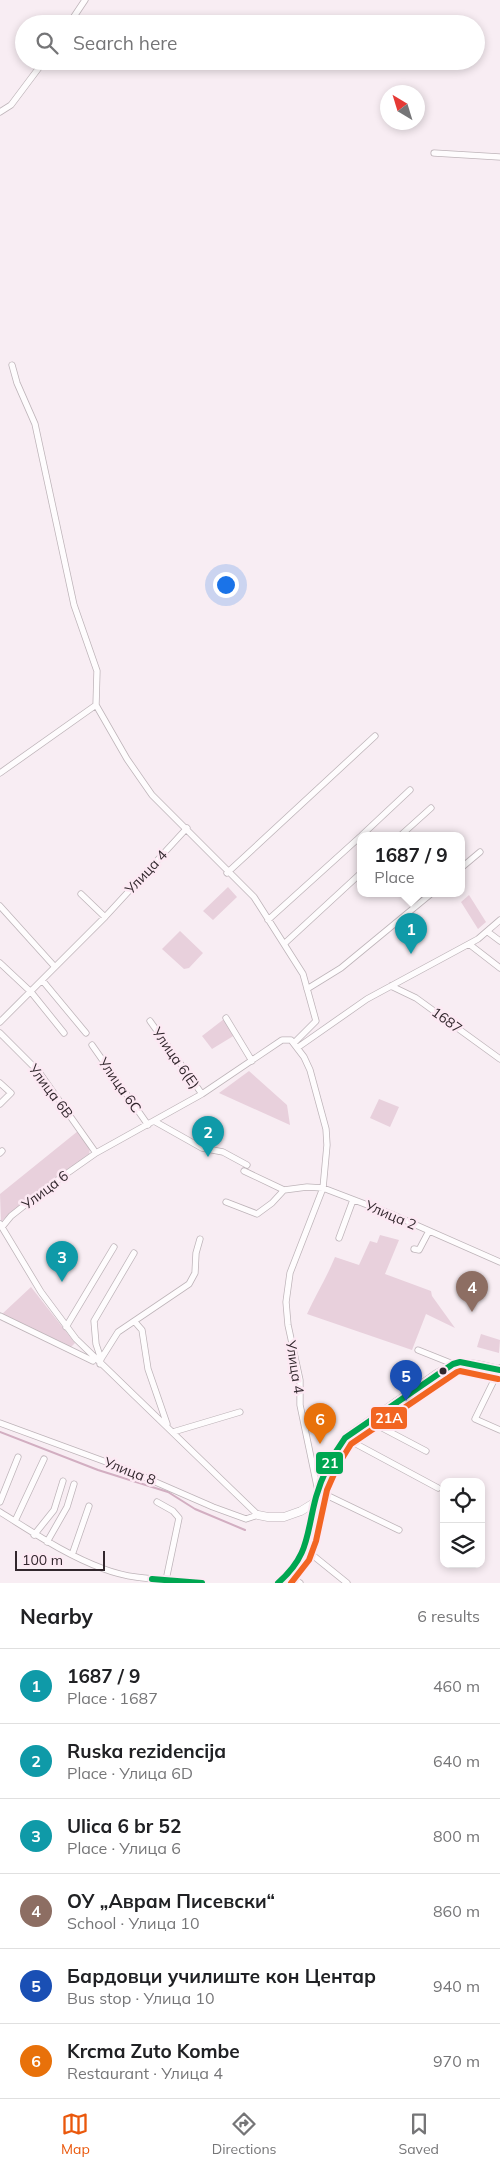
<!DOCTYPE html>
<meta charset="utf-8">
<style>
body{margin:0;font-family:Mulish,sans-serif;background:#f2f2f2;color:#202124}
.controls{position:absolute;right:15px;bottom:15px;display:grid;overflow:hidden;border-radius:10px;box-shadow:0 2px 8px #0003}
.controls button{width:45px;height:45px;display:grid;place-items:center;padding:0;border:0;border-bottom:1px solid #e0e0e0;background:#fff;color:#202124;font:25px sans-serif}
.compass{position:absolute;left:380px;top:85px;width:45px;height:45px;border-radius:50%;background:#fff;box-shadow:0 2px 8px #0003;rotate:322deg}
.scale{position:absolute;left:15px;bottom:12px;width:90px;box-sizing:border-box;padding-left:5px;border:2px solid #32272d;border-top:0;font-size:14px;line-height:18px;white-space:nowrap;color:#32272d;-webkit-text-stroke:4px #fce9f3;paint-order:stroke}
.you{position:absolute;left:225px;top:584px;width:18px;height:18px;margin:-12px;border:4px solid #fff;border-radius:50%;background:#1a73e8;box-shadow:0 0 0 8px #1a73e833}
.badge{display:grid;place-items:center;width:32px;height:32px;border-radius:50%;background:#ea580c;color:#fff;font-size:16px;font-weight:700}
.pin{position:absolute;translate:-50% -41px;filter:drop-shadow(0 1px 2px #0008)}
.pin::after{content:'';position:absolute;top:26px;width:18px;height:15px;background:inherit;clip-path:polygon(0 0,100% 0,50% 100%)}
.popup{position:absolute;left:357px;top:832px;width:108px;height:65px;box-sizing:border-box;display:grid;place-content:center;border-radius:10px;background:#fff;filter:drop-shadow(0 1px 4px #0005);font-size:16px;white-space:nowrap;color:#757577}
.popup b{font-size:19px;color:#202124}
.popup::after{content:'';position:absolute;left:50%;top:100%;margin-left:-10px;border:10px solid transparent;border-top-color:#fff}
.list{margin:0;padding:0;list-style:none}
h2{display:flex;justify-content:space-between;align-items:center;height:65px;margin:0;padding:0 20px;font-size:21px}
h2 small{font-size:16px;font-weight:400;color:#757577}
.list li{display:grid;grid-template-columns:32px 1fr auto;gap:15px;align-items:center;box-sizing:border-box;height:75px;padding:0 20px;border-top:1px solid #e0e0e0}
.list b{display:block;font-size:19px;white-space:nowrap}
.list p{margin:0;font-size:16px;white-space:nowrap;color:#757577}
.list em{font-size:16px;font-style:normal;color:#757577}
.icon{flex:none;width:28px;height:28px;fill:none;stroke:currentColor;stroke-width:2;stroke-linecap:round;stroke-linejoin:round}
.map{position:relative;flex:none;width:500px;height:1583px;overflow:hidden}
.search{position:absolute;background:#fff;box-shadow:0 2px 8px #0003;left:15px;right:15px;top:15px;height:55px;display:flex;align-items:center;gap:12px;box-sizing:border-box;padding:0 18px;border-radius:28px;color:#757577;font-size:19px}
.sheet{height:515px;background:#fff}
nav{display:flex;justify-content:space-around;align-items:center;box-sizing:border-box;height:70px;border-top:1px solid #e0e0e0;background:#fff;font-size:14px;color:#757577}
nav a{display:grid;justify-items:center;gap:2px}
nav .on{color:#ea580c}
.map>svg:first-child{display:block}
</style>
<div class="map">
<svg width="500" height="1583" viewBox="0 0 500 1583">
<rect width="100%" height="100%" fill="#f8edf3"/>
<!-- green -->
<path fill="#e8d0dc" d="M228,887L237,897L213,920L203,911Z
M469,895L486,922L478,929L461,902Z
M180,931L203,953L189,968L184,969L162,949Z
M224,1019L235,1035L212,1049L202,1036Z
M249,1071L287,1105L290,1125L219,1093Z
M379,1099L399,1107L390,1127L370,1118Z
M78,1131L90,1149L89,1154L10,1213L1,1222L0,1194Z
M380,1235L399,1240L385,1274L431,1291L432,1296L455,1328L426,1314L412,1350L307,1314C316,1294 327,1277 335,1257L359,1265L370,1241L377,1243Z
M31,1287L75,1343L70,1348L1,1315Z
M481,1334L500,1340L499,1353L477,1347Z"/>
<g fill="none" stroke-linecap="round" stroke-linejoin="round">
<!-- stream -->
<path stroke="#d2aec1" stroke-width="2" d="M0,1432L98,1470L168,1492L195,1509L245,1530"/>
<!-- minor casing -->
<g stroke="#beb4b9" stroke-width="7">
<path id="minor" d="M69,24L85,0
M0,112L11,105L44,61
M434,153L500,157
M12,365L17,383L35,424L74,605L97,671L96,705L127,759L152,795L254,897L303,974L316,1021L294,1043
M0,773L96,705
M362,835L410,790
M401,835L431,808
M461,868L480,852
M227,873L375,736
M81,894L105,917
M0,906L55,967
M268,920L361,836
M488,932L500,941
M284,944L361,873
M469,944L500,968
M0,963L31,992L64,1033
M42,980L86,1033
M391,986L416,998L500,1059
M307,989L341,968L432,893
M226,1018L252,1061
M150,1021L202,1094
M0,1022L105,917L187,828
M0,1033L39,1072L96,1153
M92,1045L148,1125
M297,1048L367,999L478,939L500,920
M0,1083L11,1093L0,1104
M154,1121L202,1148L223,1152L247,1165
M0,1153L2,1151
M244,1171L284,1190L307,1187L323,1188L391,1214L500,1262
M226,1202L257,1214L272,1203L284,1190
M0,1224L41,1292L76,1339L258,1515L246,1519L213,1507L128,1470L0,1423
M2,1227L11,1216L49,1186L96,1153L202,1094L282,1040H291L304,1057L310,1070L326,1129L327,1145L323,1188L290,1273L286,1302L288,1325L300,1380V1405L318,1491L399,1530
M339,1238L353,1200
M414,1249L419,1250L429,1231
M0,1316L93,1361
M135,1322L142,1330L148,1369L167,1424
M66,1327L114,1247
M418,1350L453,1364
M101,1359L96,1344L94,1321L134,1253
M100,1364L101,1359L118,1332L189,1284L195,1273L196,1253L200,1239
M500,1368L475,1419L500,1430
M369,1421L426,1451
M173,1432L240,1412
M345,1438L438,1488
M0,1502L18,1457
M157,1502L173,1511L179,1518L166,1580
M0,1512C34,1533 66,1555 104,1569C135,1581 169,1579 202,1583
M15,1521L44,1459
M34,1535L54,1510L63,1481
M47,1542L67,1507L74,1484
M305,1549L347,1583
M72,1555L89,1506
M286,1576L300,1583
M278,1583C305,1562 309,1534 314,1503"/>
</g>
<!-- tertiary casing -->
<g stroke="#beb4b9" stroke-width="9">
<path id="tertiary" d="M258,1515L268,1517H284L301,1511L314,1503L334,1455L345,1438L438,1373C463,1358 473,1364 500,1370"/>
</g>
<!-- minor -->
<use href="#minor" stroke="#fefcfd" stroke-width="5.5"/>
<!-- tertiary -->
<use href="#tertiary" stroke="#fefcfd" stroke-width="8"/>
<!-- bus-1 casing -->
<g stroke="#fce9f3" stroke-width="10">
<path id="bus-1" d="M152,1579L202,1583
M278,1583C310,1555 306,1534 316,1497C322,1476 332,1456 345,1438L453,1364L460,1362L500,1370"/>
</g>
<!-- bus-2 casing -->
<g stroke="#fce9f3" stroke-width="10">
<path id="bus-2" d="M291,1583L309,1560L316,1541L327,1490L338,1465L351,1444L457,1372L460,1371L498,1379"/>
</g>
<!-- bus-1 -->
<use href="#bus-1" stroke="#00a651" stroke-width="6"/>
<!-- bus-2 -->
<use href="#bus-2" stroke="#f26522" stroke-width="6"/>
</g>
<!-- markers -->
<circle fill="#32272d" stroke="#fce9f3" stroke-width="2" cx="443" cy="1371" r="4.5"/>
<g text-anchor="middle" stroke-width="5" stroke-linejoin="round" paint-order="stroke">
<!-- street labels -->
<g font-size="14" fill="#32272d" stroke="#fce9f3">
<text transform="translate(146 872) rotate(-47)" y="5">Улица 4</text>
<text transform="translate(447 1020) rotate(36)" y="5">1687</text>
<text transform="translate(176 1058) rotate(55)" y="5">Улица 6(E)</text>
<text transform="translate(120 1085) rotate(55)" y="5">Улица 6C</text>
<text transform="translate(51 1091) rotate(53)" y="5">Улица 6B</text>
<text transform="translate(45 1190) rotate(-37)" y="5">Улица 6</text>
<text transform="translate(391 1215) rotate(23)" y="5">Улица 2</text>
<text transform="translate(295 1367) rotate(81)" y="5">Улица 4</text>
<text transform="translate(130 1471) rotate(21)" y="5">Улица 8</text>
</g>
</g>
<g stroke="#fce9f3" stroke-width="2">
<rect x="370" y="1406" width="38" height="24" rx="5" fill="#f26522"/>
<rect x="315" y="1451" width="29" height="24" rx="5" fill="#00a651"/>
</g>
<g font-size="14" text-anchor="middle" font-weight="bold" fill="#fff">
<text x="389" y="1423">21A</text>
<text x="330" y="1468">21</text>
</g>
</svg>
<div class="controls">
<button><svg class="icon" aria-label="locate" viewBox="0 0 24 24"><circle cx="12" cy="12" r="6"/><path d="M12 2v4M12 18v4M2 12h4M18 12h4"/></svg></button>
<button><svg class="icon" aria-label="layers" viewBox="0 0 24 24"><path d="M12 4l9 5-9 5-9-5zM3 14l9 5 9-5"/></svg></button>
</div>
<svg class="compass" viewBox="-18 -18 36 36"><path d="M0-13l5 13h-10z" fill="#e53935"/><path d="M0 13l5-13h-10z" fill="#757577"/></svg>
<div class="scale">100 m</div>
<div class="you"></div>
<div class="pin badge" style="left:411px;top:954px;background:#0f9aa8">1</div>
<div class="popup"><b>1687 / 9</b>Place</div>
<div class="pin badge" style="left:208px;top:1157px;background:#0f9aa8">2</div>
<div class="pin badge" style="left:62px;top:1282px;background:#0f9aa8">3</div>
<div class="pin badge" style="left:472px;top:1312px;background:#8d6e63">4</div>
<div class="pin badge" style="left:406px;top:1401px;background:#1a4fb4">5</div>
<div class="pin badge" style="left:320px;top:1444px;background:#e8710a">6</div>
<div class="search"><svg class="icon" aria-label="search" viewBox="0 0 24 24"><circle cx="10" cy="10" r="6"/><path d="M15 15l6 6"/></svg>Search here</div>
</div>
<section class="sheet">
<h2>Nearby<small>6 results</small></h2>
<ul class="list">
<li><span class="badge" style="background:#0f9aa8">1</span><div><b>1687 / 9</b><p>Place · 1687</p></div><em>460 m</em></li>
<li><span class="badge" style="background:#0f9aa8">2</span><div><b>Ruska rezidencija</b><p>Place · Улица 6D</p></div><em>640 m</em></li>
<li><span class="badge" style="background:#0f9aa8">3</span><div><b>Ulica 6 br 52</b><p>Place · Улица 6</p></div><em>800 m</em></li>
<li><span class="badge" style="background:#8d6e63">4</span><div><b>ОУ „Аврам Писевски“</b><p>School · Улица 10</p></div><em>860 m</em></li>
<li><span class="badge" style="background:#1a4fb4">5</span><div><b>Бардовци училиште кон Центар</b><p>Bus stop · Улица 10</p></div><em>940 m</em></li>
<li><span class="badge" style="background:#e8710a">6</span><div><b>Krcma Zuto Kombe</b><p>Restaurant · Улица 4</p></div><em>970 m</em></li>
</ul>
</section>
<nav>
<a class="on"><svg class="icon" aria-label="map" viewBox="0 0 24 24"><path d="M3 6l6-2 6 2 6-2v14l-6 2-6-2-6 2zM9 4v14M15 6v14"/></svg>Map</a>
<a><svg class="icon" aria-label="directions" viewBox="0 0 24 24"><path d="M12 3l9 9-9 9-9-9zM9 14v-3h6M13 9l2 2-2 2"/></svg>Directions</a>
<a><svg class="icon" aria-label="saved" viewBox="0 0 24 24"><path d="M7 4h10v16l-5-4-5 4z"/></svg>Saved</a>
</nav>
